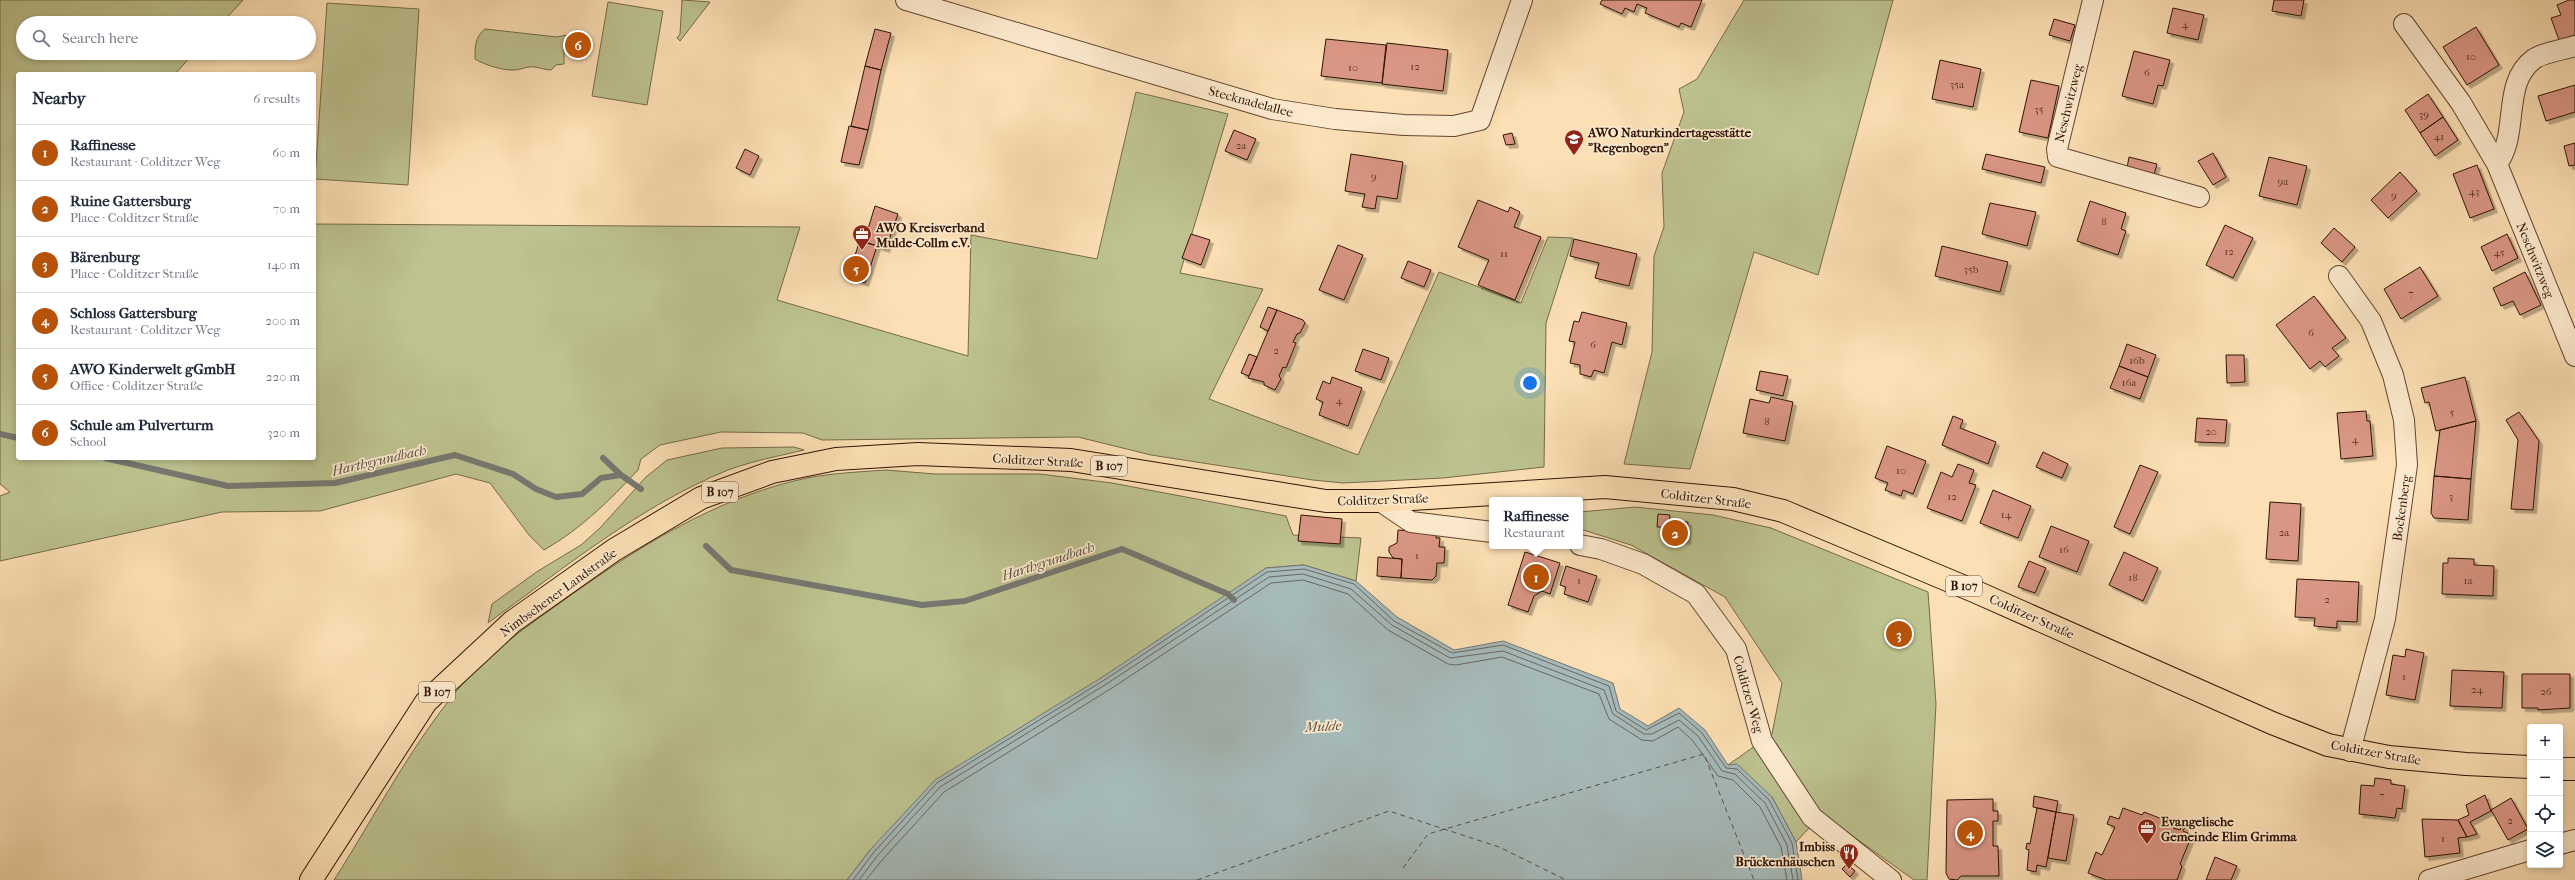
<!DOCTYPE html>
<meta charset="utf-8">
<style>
body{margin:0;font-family:"IM FELL French Canon",serif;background:#f2f2f3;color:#1f2937}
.controls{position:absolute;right:12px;bottom:12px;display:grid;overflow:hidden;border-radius:4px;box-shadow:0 2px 6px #0003}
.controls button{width:36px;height:36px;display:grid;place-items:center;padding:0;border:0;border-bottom:1px solid #e0e1e3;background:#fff;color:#1f2937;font:20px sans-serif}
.you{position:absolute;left:1530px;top:383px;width:14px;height:14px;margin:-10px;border:3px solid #fff;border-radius:50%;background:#1a73e8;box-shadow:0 0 0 6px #1a73e833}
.badge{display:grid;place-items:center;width:26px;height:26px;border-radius:50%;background:#b45309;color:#fff;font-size:13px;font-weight:700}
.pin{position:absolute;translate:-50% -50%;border:2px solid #fff;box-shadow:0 1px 4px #0006}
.popup{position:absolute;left:1489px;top:497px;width:94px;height:52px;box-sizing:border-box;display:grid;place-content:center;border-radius:4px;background:#fff;filter:drop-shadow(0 1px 3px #0005);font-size:13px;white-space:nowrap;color:#747a83}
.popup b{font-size:15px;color:#1f2937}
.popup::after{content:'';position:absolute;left:50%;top:100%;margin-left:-8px;border:8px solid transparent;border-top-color:#fff}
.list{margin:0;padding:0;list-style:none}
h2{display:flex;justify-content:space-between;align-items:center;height:52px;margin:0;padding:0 16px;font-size:17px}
h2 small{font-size:13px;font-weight:400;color:#747a83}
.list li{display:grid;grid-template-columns:26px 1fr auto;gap:12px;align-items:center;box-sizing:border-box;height:56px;padding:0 16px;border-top:1px solid #e0e1e3}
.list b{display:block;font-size:15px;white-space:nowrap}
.list p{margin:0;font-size:13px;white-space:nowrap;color:#747a83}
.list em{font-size:13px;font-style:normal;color:#747a83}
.icon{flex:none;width:22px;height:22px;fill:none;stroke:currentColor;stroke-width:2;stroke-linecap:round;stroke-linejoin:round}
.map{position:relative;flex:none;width:2575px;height:880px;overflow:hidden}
.search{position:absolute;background:#fff;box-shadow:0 2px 6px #0003;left:16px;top:16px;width:300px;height:44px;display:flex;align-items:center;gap:10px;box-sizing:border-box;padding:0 14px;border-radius:22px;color:#747a83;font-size:15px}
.panel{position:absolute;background:#fff;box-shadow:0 2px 6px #0003;left:16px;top:72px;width:300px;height:388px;border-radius:4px}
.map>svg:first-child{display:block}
</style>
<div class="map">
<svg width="2575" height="880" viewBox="0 0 2575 880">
<defs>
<filter id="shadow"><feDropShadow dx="3.5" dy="3.5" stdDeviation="0" flood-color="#0004"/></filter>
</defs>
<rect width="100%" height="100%" fill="#fcdfb4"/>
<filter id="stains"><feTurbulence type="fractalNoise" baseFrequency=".005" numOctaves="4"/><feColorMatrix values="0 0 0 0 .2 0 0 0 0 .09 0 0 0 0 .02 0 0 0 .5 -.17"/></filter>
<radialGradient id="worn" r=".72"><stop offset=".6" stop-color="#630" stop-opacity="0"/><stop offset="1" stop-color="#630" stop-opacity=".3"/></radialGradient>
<!-- green -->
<path fill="#bdc28f" stroke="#766a49" d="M0,0H243L222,23H23V53H194L175,74H18V458H314V224L800,227L777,300L968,356L971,235L1097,259L1136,92L1228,114L1180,273L1263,289L1209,399L1358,455L1439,272L1521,303L1548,237L1573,238L1546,323L1544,467L1443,478L1343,483L1313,480L1151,455L1078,437L822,440L803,433L721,432L660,445L641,459L638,470C609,501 581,529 544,550L529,535L490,483L456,474L320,511L222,512L0,561V496L10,492L0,484Z
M682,0L710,2L680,41L677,38L680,34Z
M1744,0H1893L1818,275L1754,252L1690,469L1624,464L1652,352L1654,256L1664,227L1662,173L1684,112L1679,89L1697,79Z
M608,2L663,11L647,105L592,96Z
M327,3L419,9L408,185L315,179Z
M485,29L557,37L566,35L569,42L564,49V64L556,65L551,70C544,70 536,66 530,67C525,67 520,70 515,70C505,71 484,65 475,59C475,46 475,37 485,29Z
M794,447L804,450C779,456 752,461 728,470C640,506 564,568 488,623L492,604L538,571L581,545L600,528L646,477L667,460L722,448Z
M886,470L935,474H1040L1112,483L1286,516L1293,535L1361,538L1356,581L1304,565L1266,568L871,849L847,880H334C377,813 413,741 465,681C493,650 526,627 560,603C633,550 716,497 807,478C833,473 859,472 886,470Z
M1635,507L1713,515L1771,528L1928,592L1936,704L1927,880H1914L1822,814L1796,842L1772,797L1728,765L1772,734L1782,683L1725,597L1631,545L1580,529V512Z"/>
<!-- water -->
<path fill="#a5b9b9" stroke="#767770" d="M1304,565L1356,581L1397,617L1454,650L1503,641L1613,683L1620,709L1648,726L1679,708L1705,730L1728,765L1737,764L1772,797L1796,842L1802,880H847L871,849L935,780L1104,676L1266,568Z"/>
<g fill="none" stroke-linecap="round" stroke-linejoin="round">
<!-- shore -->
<path stroke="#6a665e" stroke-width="1" d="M853,880L874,852L937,783L1106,679L1267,572L1304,569L1354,584L1394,621L1452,653L1503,645L1609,686L1616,711L1646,730L1679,713L1702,733L1726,768L1737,769L1769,800L1792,843L1798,880
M859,880L878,855L940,787L1108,683L1269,577L1303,574L1351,589L1392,625L1450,658L1503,651L1604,690L1613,714L1644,734H1652L1679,720L1698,736L1722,771L1735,774L1765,803L1787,845L1793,880
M866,880L883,859L944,792L1112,688L1271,583L1303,580L1348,594L1388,630L1448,664L1456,665L1502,657L1599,694L1609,719L1642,740L1653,741L1678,727L1693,741L1718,776L1733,780L1760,807L1781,847L1787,880"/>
<!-- stream -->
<path stroke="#767770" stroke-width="6" d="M0,434L18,438
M105,458L228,486L335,483L455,455L513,474L536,489L556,497L582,494L601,478L621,475L641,489
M603,458L621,475
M706,546L731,570L922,605L965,601L1122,549L1228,594L1234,600"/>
<!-- ferry -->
<path stroke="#584d43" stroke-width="1" stroke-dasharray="5 4" stroke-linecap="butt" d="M1403,868L1428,834L1704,754L1754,880
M1197,880L1389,811L1499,847L1566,880"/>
</g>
<!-- building -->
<path fill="#da9684" stroke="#2f1303" filter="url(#shadow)" d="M1602,0H1702L1691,27L1681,23L1679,27L1645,13L1647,8L1637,4L1634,12L1625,8L1622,14L1600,4Z
M2274,0H2304L2301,16L2272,11Z
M2569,0H2575V35L2559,40L2551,18L2561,15L2557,5Z
M2173,8L2204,15L2198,40L2167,33Z
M2054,19L2075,25L2070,41L2049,35Z
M2476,27L2499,65L2467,85L2443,47Z
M875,29L891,33L881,70L865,66Z
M1326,39L1386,45L1382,83L1321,76Z
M1387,43L1448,50L1443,91L1382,84Z
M2134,51L2170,60L2163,86L2158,85L2153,104L2122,96Z
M1940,60L1981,69L1973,107L1932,99Z
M865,66L881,70L868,130L851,126Z
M2031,80L2059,86L2048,138L2019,132Z
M2575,85V112L2546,121L2538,96Z
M2428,94L2443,117L2420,133L2405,110Z
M2443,117L2458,140L2435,156L2420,133Z
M849,126L868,130L859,165L841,162Z
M1234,130L1256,139L1247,160L1225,151Z
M1512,133L1515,144L1506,145L1503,135Z
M2575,143V165L2569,166L2564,146Z
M745,149L759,156L750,175L736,168Z
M2213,153L2226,177L2213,185L2198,161Z
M1351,154L1403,162L1397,199L1377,196L1375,209L1362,207L1365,194L1345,191Z
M1986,154L2045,167L2041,183L1982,169Z
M2129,157L2157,164L2154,175L2127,168Z
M2269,157L2307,166L2297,205L2259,196Z
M2477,165L2494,209L2470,218L2453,174Z
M2400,172L2417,191L2388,218L2371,200Z
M1478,200L1508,212L1510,207L1520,212L1514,227L1541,237L1515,300L1478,285L1489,260L1458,247Z
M2090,201L2126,213L2121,229L2126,231L2118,255L2077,241Z
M1990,203L2036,212L2027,246L1982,234Z
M875,206L898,214L886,249L864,242Z
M2225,225L2253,238L2233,278L2206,265Z
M2334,228L2355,247L2342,262L2321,243Z
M1191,234L1210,240L1201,265L1182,258Z
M2507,234L2518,258L2492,271L2481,247Z
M1574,239L1637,254L1629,286L1595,278L1599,263L1570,256Z
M860,240L877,246L865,283L848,277Z
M1338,245L1363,255L1344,300L1319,290Z
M1942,246L2008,262L2000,292L1935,276Z
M1408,261L1431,270L1424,287L1401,278Z
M2420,267L2438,296L2401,319L2384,289Z
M2525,272L2541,305L2520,315L2513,301L2501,306L2493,288Z
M2314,296L2346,338L2332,348L2339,356L2325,367L2320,361L2310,369L2276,325Z
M1268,307L1277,310L1268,331L1260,327Z
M1277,310L1303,320L1305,323L1300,333L1297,334L1293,342L1296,343L1286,368L1283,367L1279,376L1281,379L1275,390L1264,385V382L1248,378Z
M1582,312L1627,323L1622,345L1612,342L1604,373L1594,370L1591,377L1580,374V365L1570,363L1575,342L1569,341L1574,321L1579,322Z
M2127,344L2156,355L2148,377L2119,366Z
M1363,349L1389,358L1381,380L1355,371Z
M1249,354L1257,357L1249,376L1241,373Z
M2226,355H2244L2245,382L2227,383Z
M2119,366L2148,377L2140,399L2110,388Z
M1760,371L1788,376L1783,396L1756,390Z
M1332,377L1362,388L1348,426L1319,415L1323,402L1316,399L1323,381L1330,384Z
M2465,377L2476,421L2436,431L2429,402L2425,403L2421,388Z
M1771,397L1793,402L1785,441L1743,433L1750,399L1769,403Z
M2366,411L2367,421H2370L2373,456L2341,459L2337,413Z
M2519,412L2539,441L2533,510L2511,509L2518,440L2506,420Z
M1953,416L1963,420L1960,428L1996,442L1988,464L1942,445Z
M2197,418L2227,420L2225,443L2195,442Z
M2476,421L2471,479L2434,476L2440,430Z
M1887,446L1926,461L1913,494L1903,490L1901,496L1885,490L1888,483L1875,478Z
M2043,452L2068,464L2062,478L2036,467Z
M1958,464L1974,470L1969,483L1976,485L1962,521L1927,508L1941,472L1952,477Z
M2140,465L2158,472L2130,534L2114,527Z
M2434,476L2471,479L2468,520L2434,518L2431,513Z
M1993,490L2031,506L2018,538L1980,523Z
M2270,502L2301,504L2298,561L2266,559Z
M1658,514L1670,515L1669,521L1688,522L1687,541L1662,539L1663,527H1657Z
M1301,515L1342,519L1340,544L1298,541Z
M2051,526L2089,541L2077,572L2039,557Z
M1398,530L1436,533V538H1440L1439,547H1445L1444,563H1437L1436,576L1432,580L1401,578L1402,559L1393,558L1389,552V547L1397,543Z
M1525,552L1560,563L1550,594L1542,591L1534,596L1528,612L1508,605Z
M2124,552L2158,568L2143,601L2109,585Z
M1378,557L1402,559L1401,578L1377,576Z
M2448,558L2474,559V565L2494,566L2493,596L2442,594L2443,563H2448Z
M2029,561L2046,568L2035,593L2018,587Z
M1566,566L1597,576L1588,602L1564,594L1566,587L1560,585Z
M2297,579L2359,582L2357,622L2337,621V628L2314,626L2315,618L2295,617Z
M2406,649L2424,653L2415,700L2386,695L2393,655L2405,657Z
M2452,670L2504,672L2502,708L2450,706Z
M2522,674H2570V708L2538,710V708H2522Z
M2375,778L2391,780V784L2405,786L2402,809L2397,808L2395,818L2359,814L2361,785L2374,786Z
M2485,795L2491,811L2470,822L2477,834L2467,837L2458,820L2469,815L2466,805Z
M2034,796L2058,801L2056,812L2033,807Z
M2511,798L2528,829L2508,840L2491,810Z
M1993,799V811H1998V821H1993V846H1998L1999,876H1961L1957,880L1949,879L1946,873L1947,800Z
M2037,808L2056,812L2046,867L2037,865L2036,872L2027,870L2029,850L2026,849L2027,843L2030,844Z
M2123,808L2142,815L2144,812L2175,824L2173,828L2180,830L2182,825L2185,827L2183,831L2192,835L2180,864L2182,866L2177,880H2106L2088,873L2096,852L2102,855L2115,827L2107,824L2110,816L2119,819Z
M2056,812L2074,815L2066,861L2048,858Z
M2422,819L2458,820L2467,837L2458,838L2460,853L2425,857Z
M2215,857L2237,866L2231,880H2206Z
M1847,864L1855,871L1850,877L1842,869Z"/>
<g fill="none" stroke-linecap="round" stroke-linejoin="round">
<!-- street casing -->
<g stroke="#62462f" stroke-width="22">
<path id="street" d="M906,0L1272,109L1335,119L1404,125L1454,126L1480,120L1522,0
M2093,0L2057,149L2058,157L2199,197
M2404,24L2461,103L2497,164L2575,356
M2497,164C2520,133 2501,83 2534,59C2544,52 2563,50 2575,46
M2339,276L2371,321L2393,375L2404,420L2407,465L2385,619L2350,751
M1380,501L1411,522L1492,532
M1580,545L1601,549L1643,564L1696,594L1736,649L1762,741L1812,817L1891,880
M2560,844L2575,840
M2429,880L2530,850"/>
</g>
<!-- primary casing -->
<g stroke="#2f1303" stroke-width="24">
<path id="primary" d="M2560,769H2575
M311,880L426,702L512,622L614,550L701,498L772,472L836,459L918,454L1071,460L1326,501H1380L1605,487L1733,499L1783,511L1974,591L2272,723L2328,745L2389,757L2466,764L2530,767"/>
</g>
<!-- street -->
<use href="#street" stroke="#fdeace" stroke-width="20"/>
<!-- primary -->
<use href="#primary" stroke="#fcdfb4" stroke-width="22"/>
</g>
<!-- icons -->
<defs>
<g id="school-pin" transform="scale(1)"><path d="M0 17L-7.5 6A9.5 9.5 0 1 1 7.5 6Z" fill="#8f2418" stroke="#fdeace"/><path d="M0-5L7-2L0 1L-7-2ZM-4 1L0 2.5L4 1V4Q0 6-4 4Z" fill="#fff"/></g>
<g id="office-pin" transform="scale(1)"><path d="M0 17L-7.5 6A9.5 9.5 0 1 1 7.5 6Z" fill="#8f2418" stroke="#fdeace"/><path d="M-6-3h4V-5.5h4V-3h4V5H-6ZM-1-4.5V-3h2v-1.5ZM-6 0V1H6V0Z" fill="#fff"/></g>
<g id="restaurant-pin" transform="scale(1)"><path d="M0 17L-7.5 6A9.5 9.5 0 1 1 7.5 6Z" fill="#8f2418" stroke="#fdeace"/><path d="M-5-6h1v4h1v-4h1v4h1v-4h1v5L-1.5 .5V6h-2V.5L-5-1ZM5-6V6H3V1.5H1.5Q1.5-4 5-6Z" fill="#fff"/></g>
</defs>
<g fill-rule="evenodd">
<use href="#school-pin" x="1574" y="139"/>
<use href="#office-pin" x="862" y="234"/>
<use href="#office-pin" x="2147" y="828"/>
<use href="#restaurant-pin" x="1849" y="853"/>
</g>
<g text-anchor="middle" stroke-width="3.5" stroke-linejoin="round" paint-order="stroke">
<!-- number labels -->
<g font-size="11" fill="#5a3423">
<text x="2185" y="28">4</text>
<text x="2471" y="60">10</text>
<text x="1415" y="70">12</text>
<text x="1353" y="71">10</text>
<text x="2147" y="76">6</text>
<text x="1957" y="88">35a</text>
<text x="2039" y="113">35</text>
<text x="2424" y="118">39</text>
<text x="2439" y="140">41</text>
<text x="1241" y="149">2a</text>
<text x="1374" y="180">9</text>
<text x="2283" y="185">9a</text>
<text x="2474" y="195">43</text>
<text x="2394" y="199">9</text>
<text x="2104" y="225">8</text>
<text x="2229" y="255">12</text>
<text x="2499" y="256">45</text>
<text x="1504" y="257">11</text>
<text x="1971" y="273">35b</text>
<text x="2411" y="297">7</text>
<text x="2311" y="336">6</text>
<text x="1593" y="348">6</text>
<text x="1276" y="354">2</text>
<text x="2137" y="364">16b</text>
<text x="2129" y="386">16a</text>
<text x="1339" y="404">4</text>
<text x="2452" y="416">5</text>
<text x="1767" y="425">8</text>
<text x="2211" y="435">20</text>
<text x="2355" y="443">4</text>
<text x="1901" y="474">10</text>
<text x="1952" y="500">12</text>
<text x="2451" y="500">3</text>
<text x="2006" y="518">14</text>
<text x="2284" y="536">2a</text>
<text x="2064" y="553">16</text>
<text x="1417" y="559">1</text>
<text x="2133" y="581">18</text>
<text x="1579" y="584">1</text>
<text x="2468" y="584">1a</text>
<text x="2327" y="603">2</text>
<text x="2404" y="680">1</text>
<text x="2477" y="693">24</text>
<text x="2546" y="695">26</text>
<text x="2382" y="799">7</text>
<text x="2510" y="824">2</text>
<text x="2443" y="842">1</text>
</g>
<!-- shield labels -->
<g fill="#fdeace" stroke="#6d5440" stroke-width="1">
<rect x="1091" y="456" width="36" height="20" rx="3"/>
<rect x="702" y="482" width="36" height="20" rx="3"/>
<rect x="1946" y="576" width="36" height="20" rx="3"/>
<rect x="419" y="682" width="36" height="20" rx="3"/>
</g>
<g font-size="12" font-weight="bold" fill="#2f1303">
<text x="1109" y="470">B 107</text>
<text x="720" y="496">B 107</text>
<text x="1964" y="590">B 107</text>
<text x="437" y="696">B 107</text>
</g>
<!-- street labels -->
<g font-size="13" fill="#2f1303" stroke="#fdeace">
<text transform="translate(1251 101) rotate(15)" y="5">Stecknadelallee</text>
<text transform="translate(2068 103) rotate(-76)" y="5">Neschwitzweg</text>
<text transform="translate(2536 260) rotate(68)" y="5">Neschwitzweg</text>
<text transform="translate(1038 460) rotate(3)" y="5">Colditzer Straße</text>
<text transform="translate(1706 498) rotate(7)" y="5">Colditzer Straße</text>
<text transform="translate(1383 499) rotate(-2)" y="5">Colditzer Straße</text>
<text transform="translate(2401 508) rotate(-82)" y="5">Bockenberg</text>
<text transform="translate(558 592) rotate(-36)" y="5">Nimbschener Landstraße</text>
<text transform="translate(2032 616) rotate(24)" y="5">Colditzer Straße</text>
<text transform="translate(1749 694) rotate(74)" y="5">Colditzer Weg</text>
<text transform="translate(2376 752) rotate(10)" y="5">Colditzer Straße</text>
</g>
<!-- poi labels -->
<g font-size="13" font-weight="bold" fill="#2f1303" stroke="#fdeace" text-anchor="start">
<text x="1588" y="137">AWO Naturkindertagesstätte<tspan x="1588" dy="15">"Regenbogen"</tspan></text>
<text x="876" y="232">AWO Kreisverband<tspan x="876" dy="15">Mulde-Collm e.V.</tspan></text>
<text x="2161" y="826">Evangelische<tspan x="2161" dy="15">Gemeinde Elim Grimma</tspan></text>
<text x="1835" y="851" text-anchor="end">Imbiss<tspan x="1835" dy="15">Brückenhäuschen</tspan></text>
</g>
<!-- water labels -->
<g font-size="14" font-style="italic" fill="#584d43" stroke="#fdeace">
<text transform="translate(379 460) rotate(-13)" y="5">Harthgrundbach</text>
<text transform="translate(1048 561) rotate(-18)" y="5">Harthgrundbach</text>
<text transform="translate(1323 726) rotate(-3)" y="5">Mulde</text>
</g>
</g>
<rect width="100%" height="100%" filter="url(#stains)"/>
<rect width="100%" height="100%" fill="url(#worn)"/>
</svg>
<div class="controls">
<button>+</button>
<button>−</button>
<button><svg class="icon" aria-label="locate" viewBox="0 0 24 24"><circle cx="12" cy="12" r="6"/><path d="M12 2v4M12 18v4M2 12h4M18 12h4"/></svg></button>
<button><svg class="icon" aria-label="layers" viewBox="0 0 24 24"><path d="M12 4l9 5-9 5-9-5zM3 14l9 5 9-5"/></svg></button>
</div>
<div class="you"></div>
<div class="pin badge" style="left:1536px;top:577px">1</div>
<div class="popup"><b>Raffinesse</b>Restaurant</div>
<div class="pin badge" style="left:1675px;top:533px">2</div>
<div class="pin badge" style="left:1899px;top:634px">3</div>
<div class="pin badge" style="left:1970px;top:833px">4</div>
<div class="pin badge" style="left:856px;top:269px">5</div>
<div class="pin badge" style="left:578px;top:45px">6</div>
<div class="search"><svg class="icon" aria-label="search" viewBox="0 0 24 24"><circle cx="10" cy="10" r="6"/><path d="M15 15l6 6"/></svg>Search here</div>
<section class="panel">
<h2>Nearby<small>6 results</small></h2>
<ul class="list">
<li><span class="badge">1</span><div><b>Raffinesse</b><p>Restaurant · Colditzer Weg</p></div><em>60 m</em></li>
<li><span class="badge">2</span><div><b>Ruine Gattersburg</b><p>Place · Colditzer Straße</p></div><em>70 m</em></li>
<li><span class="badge">3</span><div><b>Bärenburg</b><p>Place · Colditzer Straße</p></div><em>140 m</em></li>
<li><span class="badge">4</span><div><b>Schloss Gattersburg</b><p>Restaurant · Colditzer Weg</p></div><em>200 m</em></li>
<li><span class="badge">5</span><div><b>AWO Kinderwelt gGmbH</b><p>Office · Colditzer Straße</p></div><em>220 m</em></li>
<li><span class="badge">6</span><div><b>Schule am Pulverturm</b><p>School</p></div><em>320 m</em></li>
</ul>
</section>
</div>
